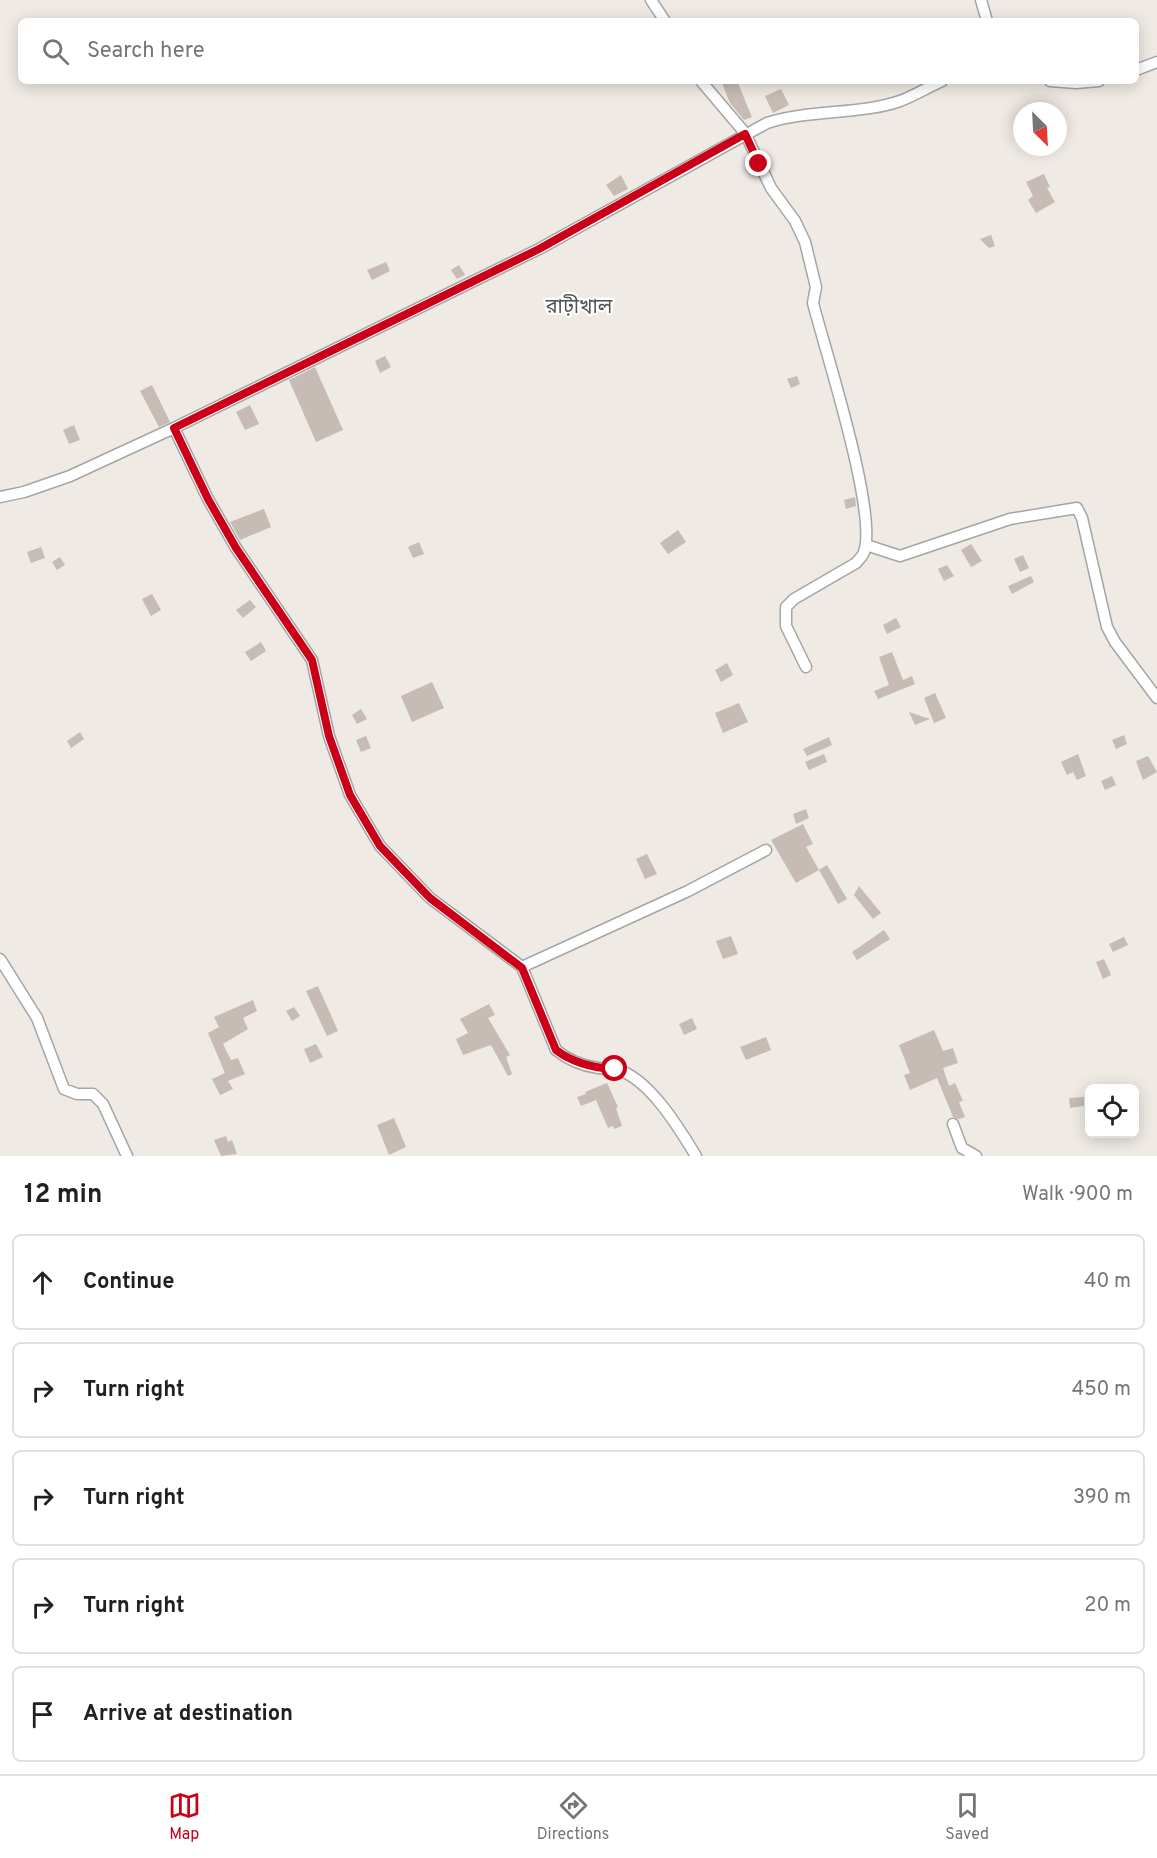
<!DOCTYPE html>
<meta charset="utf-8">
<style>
body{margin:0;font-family:Overpass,"Noto Sans Bengali",sans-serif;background:#f2f2f2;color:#202124}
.controls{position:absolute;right:18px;bottom:18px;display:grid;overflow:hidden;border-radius:9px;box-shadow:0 3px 15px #0003}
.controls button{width:54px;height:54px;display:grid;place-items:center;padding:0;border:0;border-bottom:2px solid #e0e0e0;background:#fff;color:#202124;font:30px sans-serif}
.compass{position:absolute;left:1013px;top:102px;width:54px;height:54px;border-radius:50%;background:#fff;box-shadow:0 3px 15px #0003;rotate:156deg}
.stop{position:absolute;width:18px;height:18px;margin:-14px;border:4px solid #cb0018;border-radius:50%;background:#fff}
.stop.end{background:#cb0018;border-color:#fff;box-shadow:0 2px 6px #0008}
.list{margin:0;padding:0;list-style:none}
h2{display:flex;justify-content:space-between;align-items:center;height:78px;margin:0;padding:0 24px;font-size:26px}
h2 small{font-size:20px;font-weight:400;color:#757577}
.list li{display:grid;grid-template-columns:39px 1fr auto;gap:18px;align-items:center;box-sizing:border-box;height:96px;margin:0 12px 12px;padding:0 12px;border:2px solid #e0e0e0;border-radius:9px}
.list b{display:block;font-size:22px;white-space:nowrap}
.list em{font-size:20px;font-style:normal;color:#757577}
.icon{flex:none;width:33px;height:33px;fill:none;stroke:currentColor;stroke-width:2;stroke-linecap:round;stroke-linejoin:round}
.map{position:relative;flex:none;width:1157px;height:1156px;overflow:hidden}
.search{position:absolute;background:#fff;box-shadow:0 3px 15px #0003;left:18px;right:18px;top:18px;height:66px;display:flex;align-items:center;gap:15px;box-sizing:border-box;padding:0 21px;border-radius:9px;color:#757577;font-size:22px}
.sheet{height:618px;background:#fff}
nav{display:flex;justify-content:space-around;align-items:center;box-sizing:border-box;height:84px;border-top:2px solid #e0e0e0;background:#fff;font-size:16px;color:#757577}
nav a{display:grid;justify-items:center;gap:3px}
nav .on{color:#cb0018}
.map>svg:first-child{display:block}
</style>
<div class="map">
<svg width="1157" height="1156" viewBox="0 0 1157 1156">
<rect width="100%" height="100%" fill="#efeae3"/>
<!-- building -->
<path fill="#c7bbb6" d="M721,81H737L752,117L744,120L730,103Z
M781,89L789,105L773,113L765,96Z
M1044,174L1050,187L1047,188L1055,202L1036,213L1028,200L1033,196L1026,182Z
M621,175L628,189L614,196L606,185Z
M991,235L995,246L989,248L980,239Z
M386,262L390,271L372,280L367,270Z
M459,265L465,275L457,279L451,270Z
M385,356L391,367L380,373L375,361Z
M315,367L343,430L316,442L289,380Z
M797,376L800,384L791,388L787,379Z
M152,385L170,422L159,427L140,391Z
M250,405L259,424L245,430L236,412Z
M74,425L80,440L69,444L63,430Z
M855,497L856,506L846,509L844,500Z
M264,509L271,527L240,540L230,522Z
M678,530L686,542L668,554L660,543Z
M419,542L424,554L413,558L408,547Z
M971,544L982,561L971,567L961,550Z
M41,547L45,558L31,563L27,552Z
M1023,555L1029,568L1020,572L1014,559Z
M60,557L65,565L57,570L52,562Z
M947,565L954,576L944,581L938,569Z
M1031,576L1034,582L1012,594L1008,586Z
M152,594L161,610L151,616L142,599Z
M250,600L256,607L243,618L236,610Z
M896,618L901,627L887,634L883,625Z
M261,642L266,651L251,661L245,652Z
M892,652L903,680L912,676L915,684L878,699L874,691L889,685L879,657Z
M727,663L733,675L721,682L715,670Z
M432,682L444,708L412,722L401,696Z
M935,693L946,718L934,723L924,698Z
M739,703L748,722L723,733L715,713Z
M361,709L367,719L357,724L352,715Z
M909,712L930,719L915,725Z
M80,732L84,739L71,748L67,741Z
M1124,735L1127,744L1116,749L1112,740Z
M366,736L371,748L361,752L356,740Z
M829,737L832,745L807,756L803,749Z
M824,754L827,762L809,770L805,762Z
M1078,754L1086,776L1077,780L1073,772L1067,775L1061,762Z
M1148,756L1157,772L1143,780L1136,761Z
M1112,776L1116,785L1105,790L1101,781Z
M806,809L809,818L796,824L793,814Z
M803,824L813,844L806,847L819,870L796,883L771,840Z
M647,854L657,874L645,879L636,859Z
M827,865L847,899L838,904L819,870Z
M859,886L881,913L873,919L854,895Z
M884,930L890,939L857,960L852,952Z
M731,936L738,954L723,959L716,941Z
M1124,937L1128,945L1113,952L1109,944Z
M1104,959L1111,975L1103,979L1096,962Z
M318,986L338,1031L327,1036L306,991Z
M253,1000L257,1011L243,1018L248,1029L223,1044L231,1060L238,1058L245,1074L228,1081L233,1089L220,1095L212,1079L225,1073L208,1033L219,1027L214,1017Z
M489,1004L495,1015L488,1018L510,1055L506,1057L512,1074L508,1076L491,1045L463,1055L456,1039L468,1033L460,1019Z
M294,1007L300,1016L292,1021L286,1011Z
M692,1018L697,1029L684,1035L679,1024Z
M934,1030L943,1051L953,1048L958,1063L943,1068L949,1086L955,1083L963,1101L959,1102L965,1117L959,1119L953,1117L937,1078L910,1090L904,1075L910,1073L899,1045Z
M766,1037L771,1050L746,1060L740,1047Z
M316,1044L323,1057L310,1063L304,1049Z
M607,1083L618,1107L616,1108L622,1126L614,1129L613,1126L608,1128L596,1100L581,1106L577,1097L586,1094L585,1092Z
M1084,1097V1106L1070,1108L1069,1098Z
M394,1118L406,1147L389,1155L377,1125Z
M226,1136L228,1142L232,1140L237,1154L221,1156L214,1140Z"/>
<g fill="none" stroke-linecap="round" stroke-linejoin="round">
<!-- street casing -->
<g stroke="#a5a5a5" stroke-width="13">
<path id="street" d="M651,0L665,21
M981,0L987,21
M1136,70L1157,62
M701,81L745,133L771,188L795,221L805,242L816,287L813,303C825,350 878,513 864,552C863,556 859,559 856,563L794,599L786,607V626L806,667
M1050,81L1076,83L1099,81
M174,428L208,499L236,548L312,660L329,736L350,795L380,846L430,898L522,967L556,1050C567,1059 583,1066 598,1068C604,1069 610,1068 616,1069C649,1078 679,1128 696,1156
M0,497L24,492L70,476L174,428L539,249L767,123C811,109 860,115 900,101C914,96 928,87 942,81
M866,545L900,556L1010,519L1077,508L1082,518L1107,627L1115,642L1157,698
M0,959L37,1018L64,1089L77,1094H93L103,1104L127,1156
M522,967L688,891L766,850
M953,1124L962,1148L976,1156"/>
</g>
<!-- street -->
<use href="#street" stroke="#fff" stroke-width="10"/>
</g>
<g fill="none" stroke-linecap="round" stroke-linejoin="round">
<!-- route -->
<path stroke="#cb0018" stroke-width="8" d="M615,1069C594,1068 573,1063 556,1050L522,968L430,898L380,846L350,795L329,736L312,660L236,548L208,499L174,428L539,249L745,134L759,164"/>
</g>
<g text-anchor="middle" stroke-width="4.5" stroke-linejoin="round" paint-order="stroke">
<!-- quarter labels -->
<g font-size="20" fill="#515151" stroke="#fff">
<text x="579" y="313">রাঢ়ীখাল</text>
</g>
</g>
</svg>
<div class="controls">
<button><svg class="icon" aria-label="locate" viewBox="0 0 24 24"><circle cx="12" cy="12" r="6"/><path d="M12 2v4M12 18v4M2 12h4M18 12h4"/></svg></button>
</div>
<svg class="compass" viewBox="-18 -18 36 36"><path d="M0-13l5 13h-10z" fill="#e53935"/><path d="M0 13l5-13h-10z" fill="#757577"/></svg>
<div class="stop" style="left:615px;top:1069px"></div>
<div class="stop end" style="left:759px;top:164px"></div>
<div class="search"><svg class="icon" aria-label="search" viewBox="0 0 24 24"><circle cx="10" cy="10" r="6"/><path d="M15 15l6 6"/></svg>Search here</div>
</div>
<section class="sheet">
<h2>12 min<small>Walk · 900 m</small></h2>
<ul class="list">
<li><svg class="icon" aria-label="ahead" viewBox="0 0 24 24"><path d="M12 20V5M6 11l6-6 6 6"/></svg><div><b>Continue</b></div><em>40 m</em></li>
<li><svg class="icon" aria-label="right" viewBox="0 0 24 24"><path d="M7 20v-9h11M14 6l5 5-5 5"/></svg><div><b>Turn right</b></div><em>450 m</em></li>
<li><svg class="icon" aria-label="right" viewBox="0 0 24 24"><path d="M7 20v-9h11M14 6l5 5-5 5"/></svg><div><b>Turn right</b></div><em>390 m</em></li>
<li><svg class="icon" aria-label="right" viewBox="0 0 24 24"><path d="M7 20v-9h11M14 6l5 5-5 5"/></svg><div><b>Turn right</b></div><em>20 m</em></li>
<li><svg class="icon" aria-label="arrive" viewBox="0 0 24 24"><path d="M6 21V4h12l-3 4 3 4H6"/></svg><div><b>Arrive at destination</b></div></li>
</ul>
</section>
<nav>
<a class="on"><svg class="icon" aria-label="map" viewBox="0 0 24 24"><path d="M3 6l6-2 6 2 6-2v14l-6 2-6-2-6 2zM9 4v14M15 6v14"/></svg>Map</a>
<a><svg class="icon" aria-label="directions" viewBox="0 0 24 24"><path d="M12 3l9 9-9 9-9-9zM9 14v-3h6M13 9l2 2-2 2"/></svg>Directions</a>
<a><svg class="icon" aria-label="saved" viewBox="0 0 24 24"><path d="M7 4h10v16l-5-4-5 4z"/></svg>Saved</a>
</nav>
